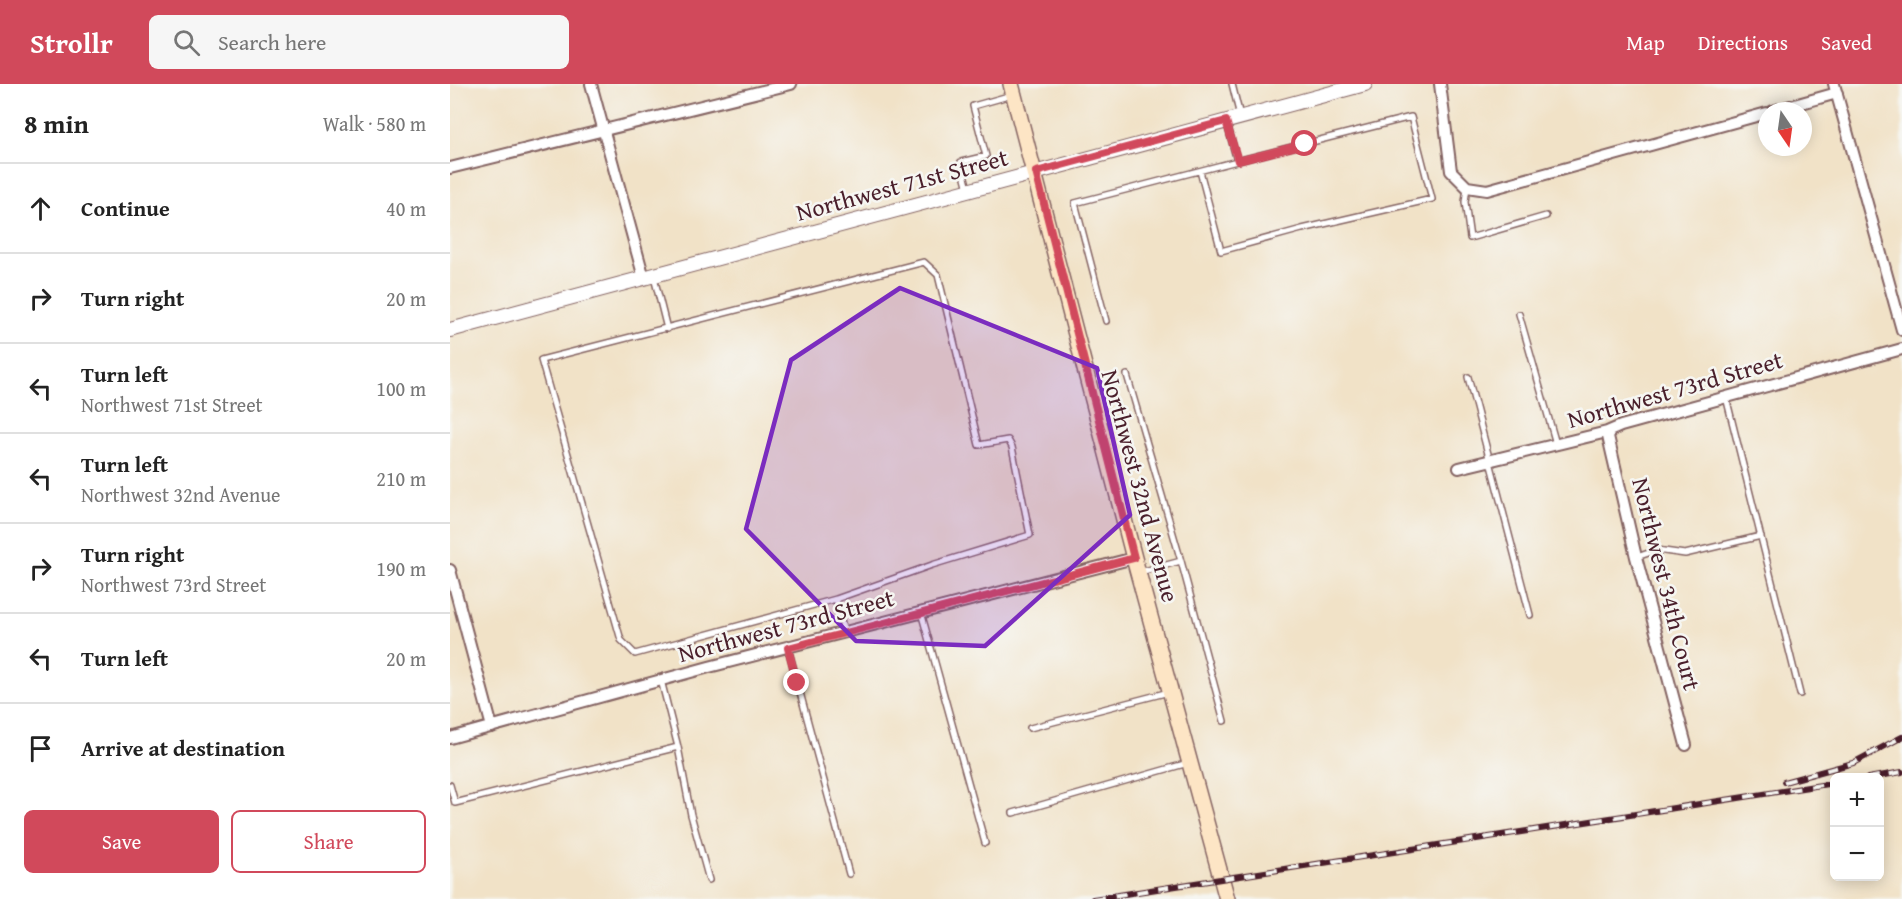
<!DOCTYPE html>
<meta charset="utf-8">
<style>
body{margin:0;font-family:"Gentium Book Plus",serif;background:#f6f6f6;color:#222}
.controls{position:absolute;right:18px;bottom:18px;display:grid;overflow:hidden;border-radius:9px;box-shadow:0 3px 15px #0003}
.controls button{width:54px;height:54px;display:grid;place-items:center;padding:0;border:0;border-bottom:2px solid #e0e0e0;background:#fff;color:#222;font:30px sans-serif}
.compass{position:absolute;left:1308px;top:18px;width:54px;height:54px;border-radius:50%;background:#fff;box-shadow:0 3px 15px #0003;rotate:167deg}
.stop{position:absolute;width:18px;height:18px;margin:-14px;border:4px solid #d1495b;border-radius:50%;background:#fff}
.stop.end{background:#d1495b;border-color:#fff;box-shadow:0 2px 6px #0008}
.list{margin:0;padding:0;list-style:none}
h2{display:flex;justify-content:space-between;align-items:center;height:78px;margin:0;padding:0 24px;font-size:26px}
h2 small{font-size:20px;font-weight:400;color:#767676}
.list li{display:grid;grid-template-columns:39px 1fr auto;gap:18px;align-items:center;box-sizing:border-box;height:90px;padding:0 24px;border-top:2px solid #e0e0e0}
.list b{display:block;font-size:22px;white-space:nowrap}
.list p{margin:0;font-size:20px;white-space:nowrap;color:#767676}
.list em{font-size:20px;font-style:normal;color:#767676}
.actions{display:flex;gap:12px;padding:18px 24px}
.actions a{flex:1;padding:14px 0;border:2px solid #d1495b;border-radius:9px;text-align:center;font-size:21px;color:#d1495b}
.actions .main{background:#d1495b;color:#fff}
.icon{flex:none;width:33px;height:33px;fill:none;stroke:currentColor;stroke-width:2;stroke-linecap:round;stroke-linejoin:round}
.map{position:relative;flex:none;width:1452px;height:815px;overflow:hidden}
header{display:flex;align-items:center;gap:36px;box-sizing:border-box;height:84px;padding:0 30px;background:#d1495b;color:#fff}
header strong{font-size:28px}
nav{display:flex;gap:33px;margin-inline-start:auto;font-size:21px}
.search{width:420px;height:54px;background:#f6f6f6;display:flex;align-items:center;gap:15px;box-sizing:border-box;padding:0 21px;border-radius:9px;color:#767676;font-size:22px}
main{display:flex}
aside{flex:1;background:#fff}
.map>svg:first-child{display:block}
</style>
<header>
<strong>Strollr</strong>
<div class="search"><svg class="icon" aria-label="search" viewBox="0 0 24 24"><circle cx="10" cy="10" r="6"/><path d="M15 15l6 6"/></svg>Search here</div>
<nav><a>Map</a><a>Directions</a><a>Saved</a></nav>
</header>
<main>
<aside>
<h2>8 min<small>Walk · 580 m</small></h2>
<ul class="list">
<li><svg class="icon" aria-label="ahead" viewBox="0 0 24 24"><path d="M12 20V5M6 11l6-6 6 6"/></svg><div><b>Continue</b></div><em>40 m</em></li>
<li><svg class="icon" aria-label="right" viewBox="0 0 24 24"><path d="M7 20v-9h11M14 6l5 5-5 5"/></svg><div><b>Turn right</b></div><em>20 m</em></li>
<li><svg class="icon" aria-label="left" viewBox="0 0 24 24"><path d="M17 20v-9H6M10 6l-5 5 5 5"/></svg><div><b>Turn left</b><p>Northwest 71st Street</p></div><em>100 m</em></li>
<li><svg class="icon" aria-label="left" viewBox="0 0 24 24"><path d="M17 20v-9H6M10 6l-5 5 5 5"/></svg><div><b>Turn left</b><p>Northwest 32nd Avenue</p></div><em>210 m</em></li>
<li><svg class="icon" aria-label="right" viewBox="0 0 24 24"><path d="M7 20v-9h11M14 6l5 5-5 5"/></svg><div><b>Turn right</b><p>Northwest 73rd Street</p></div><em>190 m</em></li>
<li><svg class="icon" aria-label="left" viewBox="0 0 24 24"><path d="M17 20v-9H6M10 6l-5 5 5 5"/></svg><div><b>Turn left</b></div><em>20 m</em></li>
<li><svg class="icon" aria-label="arrive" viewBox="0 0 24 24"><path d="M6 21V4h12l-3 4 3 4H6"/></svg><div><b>Arrive at destination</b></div></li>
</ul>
<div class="actions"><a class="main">Save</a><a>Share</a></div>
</aside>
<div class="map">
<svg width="1452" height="815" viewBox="0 0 1452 815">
<rect width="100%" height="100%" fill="#f6f6f2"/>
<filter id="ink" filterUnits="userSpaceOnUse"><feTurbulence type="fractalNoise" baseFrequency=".0167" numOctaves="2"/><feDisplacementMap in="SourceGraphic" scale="12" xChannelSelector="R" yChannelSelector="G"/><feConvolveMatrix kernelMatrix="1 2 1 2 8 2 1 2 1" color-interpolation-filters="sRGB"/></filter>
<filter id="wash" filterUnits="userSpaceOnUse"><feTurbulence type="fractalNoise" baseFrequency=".008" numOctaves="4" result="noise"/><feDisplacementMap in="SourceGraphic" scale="24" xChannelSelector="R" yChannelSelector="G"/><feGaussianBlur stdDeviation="1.35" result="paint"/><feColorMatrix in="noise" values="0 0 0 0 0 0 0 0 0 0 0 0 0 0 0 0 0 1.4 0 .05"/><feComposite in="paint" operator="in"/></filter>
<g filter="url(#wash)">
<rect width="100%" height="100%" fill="#f1e2c7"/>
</g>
<g filter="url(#ink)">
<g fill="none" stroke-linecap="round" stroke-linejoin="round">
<!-- service casing -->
<g stroke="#846362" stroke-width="8">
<path id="service" d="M782,0L790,32
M750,87L771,167L852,145L982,115L961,33L787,77
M1017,103L1015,118L1020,154L1096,132
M518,105L511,78L536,72L523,22L562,11
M204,193L217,245
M1069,230L1106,360
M656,237L625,119L787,77L777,39
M677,291L731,477
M1018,293L1080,531
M1276,313L1350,610
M1187,473L1207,466L1235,470L1311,452
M690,488L731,477L774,637
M386,515L185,570L171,556L91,276L474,178L488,191L529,361L558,356L562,363L580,451L482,481L386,515L394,549
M471,528L535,759
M338,564L399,790
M580,644L719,608
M228,663L241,731L259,796
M0,701L5,719L228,663L211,596
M563,729L738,679"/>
</g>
<!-- minor casing -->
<g stroke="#846362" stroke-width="14">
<path id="minor" d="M141,0L194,194
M990,0L1001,87L1017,103L1037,106L1317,29
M1384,0L1452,246
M1323,27L1387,9
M0,84L341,0
M1157,348L1186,473L1236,661
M1009,384L1157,348L1171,342L1452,265
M0,486L42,643
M0,654L259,583L684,474"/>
</g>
<!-- tertiary casing -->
<g stroke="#846362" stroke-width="16">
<path id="tertiary" d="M0,246L915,0"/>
</g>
<!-- secondary casing -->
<g stroke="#846362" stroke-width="18">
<path id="secondary" d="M561,0L684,474L777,815"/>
</g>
<!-- service -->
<use href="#service" stroke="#fff" stroke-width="5"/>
<!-- minor -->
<use href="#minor" stroke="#fff" stroke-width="10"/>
<!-- tertiary -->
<use href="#tertiary" stroke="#fff" stroke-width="14"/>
<!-- secondary -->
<use href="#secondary" stroke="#fde5c5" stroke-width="15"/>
<!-- rail casing -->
<g stroke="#4a1f2b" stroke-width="6">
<path id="rail" d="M1418,694L1452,688
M1334,698L1403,679L1452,653
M643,815L1384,699"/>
</g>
<!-- rail -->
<use href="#rail" stroke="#f6f6f2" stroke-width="4" stroke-dasharray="11" stroke-linecap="butt"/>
</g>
</g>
<g fill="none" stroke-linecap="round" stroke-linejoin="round" filter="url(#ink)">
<!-- route -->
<path stroke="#d1495b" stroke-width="8" d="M347,599L338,564L684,474L586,88L776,37L788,77L855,60"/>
</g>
<!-- marked area -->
<path fill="#7b2cbf" fill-opacity="0.2" stroke="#7b2cbf" stroke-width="4.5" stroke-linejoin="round" d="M450,204L647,284L680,431L535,562L406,557L296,445L341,276Z"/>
<g text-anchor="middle" stroke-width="5" stroke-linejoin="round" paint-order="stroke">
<!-- street labels -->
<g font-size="24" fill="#4a1f2b" stroke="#f6f6f2">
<text transform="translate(452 101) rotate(-15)" y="8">Northwest 71st Street</text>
<text transform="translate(1225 306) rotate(-16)" y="8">Northwest 73rd Street</text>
<text transform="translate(690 402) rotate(75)" y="8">Northwest 32nd Avenue</text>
<text transform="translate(1216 500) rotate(76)" y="8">Northwest 34th Court</text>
<text transform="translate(336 542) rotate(-15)" y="8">Northwest 73rd Street</text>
</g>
</g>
</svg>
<div class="controls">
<button>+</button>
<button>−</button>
</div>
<svg class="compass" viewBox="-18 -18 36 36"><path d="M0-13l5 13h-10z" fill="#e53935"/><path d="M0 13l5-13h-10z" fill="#767676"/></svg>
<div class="stop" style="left:855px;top:60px"></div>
<div class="stop end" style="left:347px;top:599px"></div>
</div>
</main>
